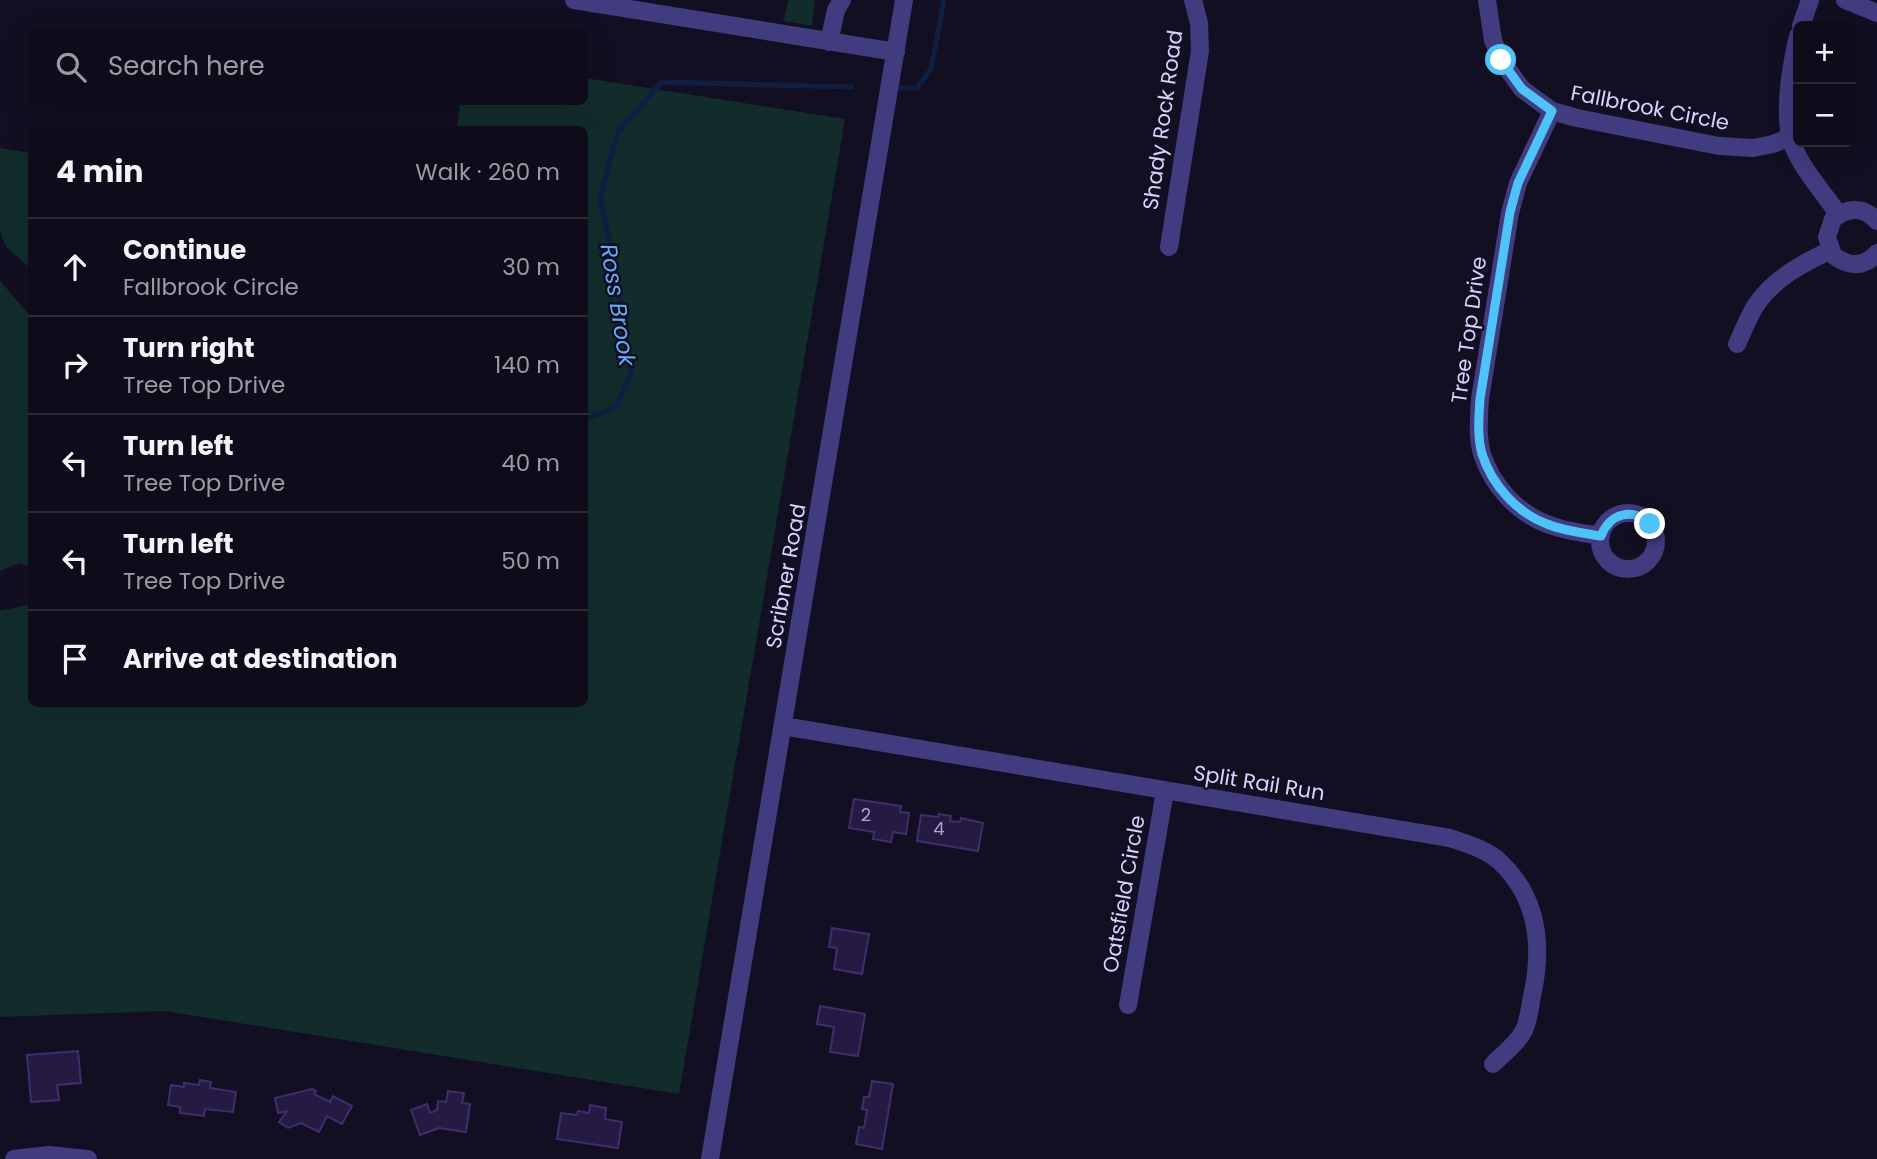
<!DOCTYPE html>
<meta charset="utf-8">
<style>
body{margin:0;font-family:Poppins,sans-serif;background:#171423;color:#f1f3f6}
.controls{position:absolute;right:21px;top:21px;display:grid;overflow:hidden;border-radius:10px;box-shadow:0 7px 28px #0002}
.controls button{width:63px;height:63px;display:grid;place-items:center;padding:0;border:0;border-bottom:2px solid #2e2b39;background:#0e0b1a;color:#f1f3f6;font:35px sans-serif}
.stop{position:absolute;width:21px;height:21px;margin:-16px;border:5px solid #4fc3f7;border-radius:50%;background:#fff}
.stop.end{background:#4fc3f7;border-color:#fff;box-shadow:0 2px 7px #0008}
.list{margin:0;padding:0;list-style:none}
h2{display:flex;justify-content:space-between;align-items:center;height:91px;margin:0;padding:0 28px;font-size:30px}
h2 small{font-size:23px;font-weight:400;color:#9b9ba2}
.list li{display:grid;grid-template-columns:46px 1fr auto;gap:21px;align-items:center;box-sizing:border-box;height:98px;padding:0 28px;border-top:2px solid #2e2b39}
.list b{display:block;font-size:26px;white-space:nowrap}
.list p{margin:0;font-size:23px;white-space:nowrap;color:#9b9ba2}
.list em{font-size:23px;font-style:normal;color:#9b9ba2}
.icon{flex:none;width:38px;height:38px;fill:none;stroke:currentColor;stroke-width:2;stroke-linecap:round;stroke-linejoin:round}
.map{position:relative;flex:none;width:1877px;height:1159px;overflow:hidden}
.search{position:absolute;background:#0e0b1a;box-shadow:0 7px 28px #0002;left:28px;top:28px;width:560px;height:77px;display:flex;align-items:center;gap:18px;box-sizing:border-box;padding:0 24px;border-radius:10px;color:#9b9ba2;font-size:26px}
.panel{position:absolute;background:#0e0b1a;box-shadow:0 7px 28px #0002;left:28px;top:126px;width:560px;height:581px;border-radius:10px}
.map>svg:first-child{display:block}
</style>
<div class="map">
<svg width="1877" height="1159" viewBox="0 0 1877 1159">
<rect width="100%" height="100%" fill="#130f22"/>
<!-- green -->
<path fill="#122c2c" d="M788,0H815L812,26L784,21Z
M585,78L845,119L679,1094L165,1011L0,1017V611L31,604L32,704H584V130L457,129L460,102H584Z
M0,148L31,153V269L6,247L0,232Z
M0,281L32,318L31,567L19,563L0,571Z"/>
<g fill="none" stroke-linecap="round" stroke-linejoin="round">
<!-- stream -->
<path stroke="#0e1f42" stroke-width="5" d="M900,88H917L931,69L944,0
M584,420L616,407L631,374L613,257L600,198L618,132L662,82L852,87"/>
</g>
<!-- building -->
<path fill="#251b42" stroke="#3e2e6e" stroke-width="2" d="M854,799L901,806L900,812L909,813L906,834L893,832L891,842L873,839L874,832L849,828Z
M939,814L951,816L950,821L960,822L961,818L983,823L978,851L917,841L921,815L938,817Z
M832,928L869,934L862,974L834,969L837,948L829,947Z
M820,1006L865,1014L858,1056L830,1052L834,1027L817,1024Z
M78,1051L81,1083L57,1085L59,1100L31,1102L27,1055Z
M200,1080L211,1082L210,1088L236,1092L233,1112L205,1109L204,1116L180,1113V1107L168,1105L171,1085L184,1087V1083L199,1085Z
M872,1081L893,1084L882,1149L856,1144L859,1127L864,1128L867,1110L862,1109L864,1097H869Z
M312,1089L316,1091L314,1094L330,1102L333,1096L352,1106L342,1124L327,1116L319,1132L301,1123L288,1128L279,1122L287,1111L278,1113L275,1098Z
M448,1091L464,1093L462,1103L470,1104L466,1132L439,1128L420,1135L411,1110L427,1104L430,1113L437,1110L438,1101L446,1102Z
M590,1105L606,1108L605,1119L622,1122L618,1148L557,1139L561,1113L577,1115L578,1111L589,1113Z"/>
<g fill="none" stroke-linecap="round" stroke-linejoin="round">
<!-- minor -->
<path stroke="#413b7f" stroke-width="18" d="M574,0L896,52
M1487,0L1493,40L1501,60L1522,89L1552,111L1577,118L1719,146L1753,148L1773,144L1790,137
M1845,0L1877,13
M1801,26L1810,0
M1798,36C1791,66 1784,104 1790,135C1794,160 1824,193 1839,215
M829,42L836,10L842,0
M1552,111L1518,183L1510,213L1480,399C1479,416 1477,436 1482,454C1492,485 1517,513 1547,524C1564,531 1583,533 1601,536
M1877,221C1864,206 1848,207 1833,219L1827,237L1833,255C1848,267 1864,268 1877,253
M1169,247L1200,51L1199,23L1193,0
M1737,344C1743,332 1748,317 1756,305C1773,279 1803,263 1831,250
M1600 541a28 28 0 1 1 56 0a28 28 0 1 1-56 0Z
M783,726L1450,838C1467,844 1486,849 1499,861C1539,898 1543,947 1532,996C1530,1006 1529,1018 1525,1028C1520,1041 1503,1054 1493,1064
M1128,1005L1165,791
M14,1159L49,1155L88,1159
M710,1159L904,0"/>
</g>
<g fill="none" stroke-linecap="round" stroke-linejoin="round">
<!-- route -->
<path stroke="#4fc3f7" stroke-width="9" d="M1501,60L1522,89L1552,111L1518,183L1510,212L1480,399C1479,416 1477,436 1482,454C1492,485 1517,513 1547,524C1564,531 1583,533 1601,536C1610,513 1633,507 1650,524"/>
</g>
<g text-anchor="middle" stroke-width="5" stroke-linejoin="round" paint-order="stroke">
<!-- number labels -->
<g font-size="18" fill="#aca4ce">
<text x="866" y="821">2</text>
<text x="939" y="835">4</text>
</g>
<!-- street labels -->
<g font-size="21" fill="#d9d2fd" stroke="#130f22">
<text transform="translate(1650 108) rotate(11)" y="7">Fallbrook Circle</text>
<text transform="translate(1163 120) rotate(-82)" y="7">Shady Rock Road</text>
<text transform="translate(1469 330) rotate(-82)" y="7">Tree Top Drive</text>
<text transform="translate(786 576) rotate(-80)" y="7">Scribner Road</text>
<text transform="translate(1259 783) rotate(9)" y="7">Split Rail Run</text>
<text transform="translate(1124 894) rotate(-80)" y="7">Oatsfield Circle</text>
</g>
<!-- water labels -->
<g font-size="23" font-style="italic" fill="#64adf9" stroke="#130f22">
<text transform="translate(618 305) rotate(81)" y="8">Ross Brook</text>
</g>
</g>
</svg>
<div class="controls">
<button>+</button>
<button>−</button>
</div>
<div class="stop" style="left:1501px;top:60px"></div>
<div class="stop end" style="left:1650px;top:524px"></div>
<div class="search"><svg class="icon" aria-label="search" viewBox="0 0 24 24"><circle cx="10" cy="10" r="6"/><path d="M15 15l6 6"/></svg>Search here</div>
<section class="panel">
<h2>4 min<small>Walk · 260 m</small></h2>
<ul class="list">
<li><svg class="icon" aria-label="ahead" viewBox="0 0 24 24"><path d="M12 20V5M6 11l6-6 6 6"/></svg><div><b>Continue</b><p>Fallbrook Circle</p></div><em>30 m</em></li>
<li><svg class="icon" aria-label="right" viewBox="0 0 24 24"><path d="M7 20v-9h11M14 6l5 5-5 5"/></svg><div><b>Turn right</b><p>Tree Top Drive</p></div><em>140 m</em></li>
<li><svg class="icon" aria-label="left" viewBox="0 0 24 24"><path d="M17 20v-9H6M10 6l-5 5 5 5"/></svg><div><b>Turn left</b><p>Tree Top Drive</p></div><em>40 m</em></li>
<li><svg class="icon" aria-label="left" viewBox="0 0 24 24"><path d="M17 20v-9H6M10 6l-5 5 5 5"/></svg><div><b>Turn left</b><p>Tree Top Drive</p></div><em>50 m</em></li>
<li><svg class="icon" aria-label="arrive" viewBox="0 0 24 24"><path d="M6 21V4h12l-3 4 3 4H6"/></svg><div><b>Arrive at destination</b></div></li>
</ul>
</section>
</div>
